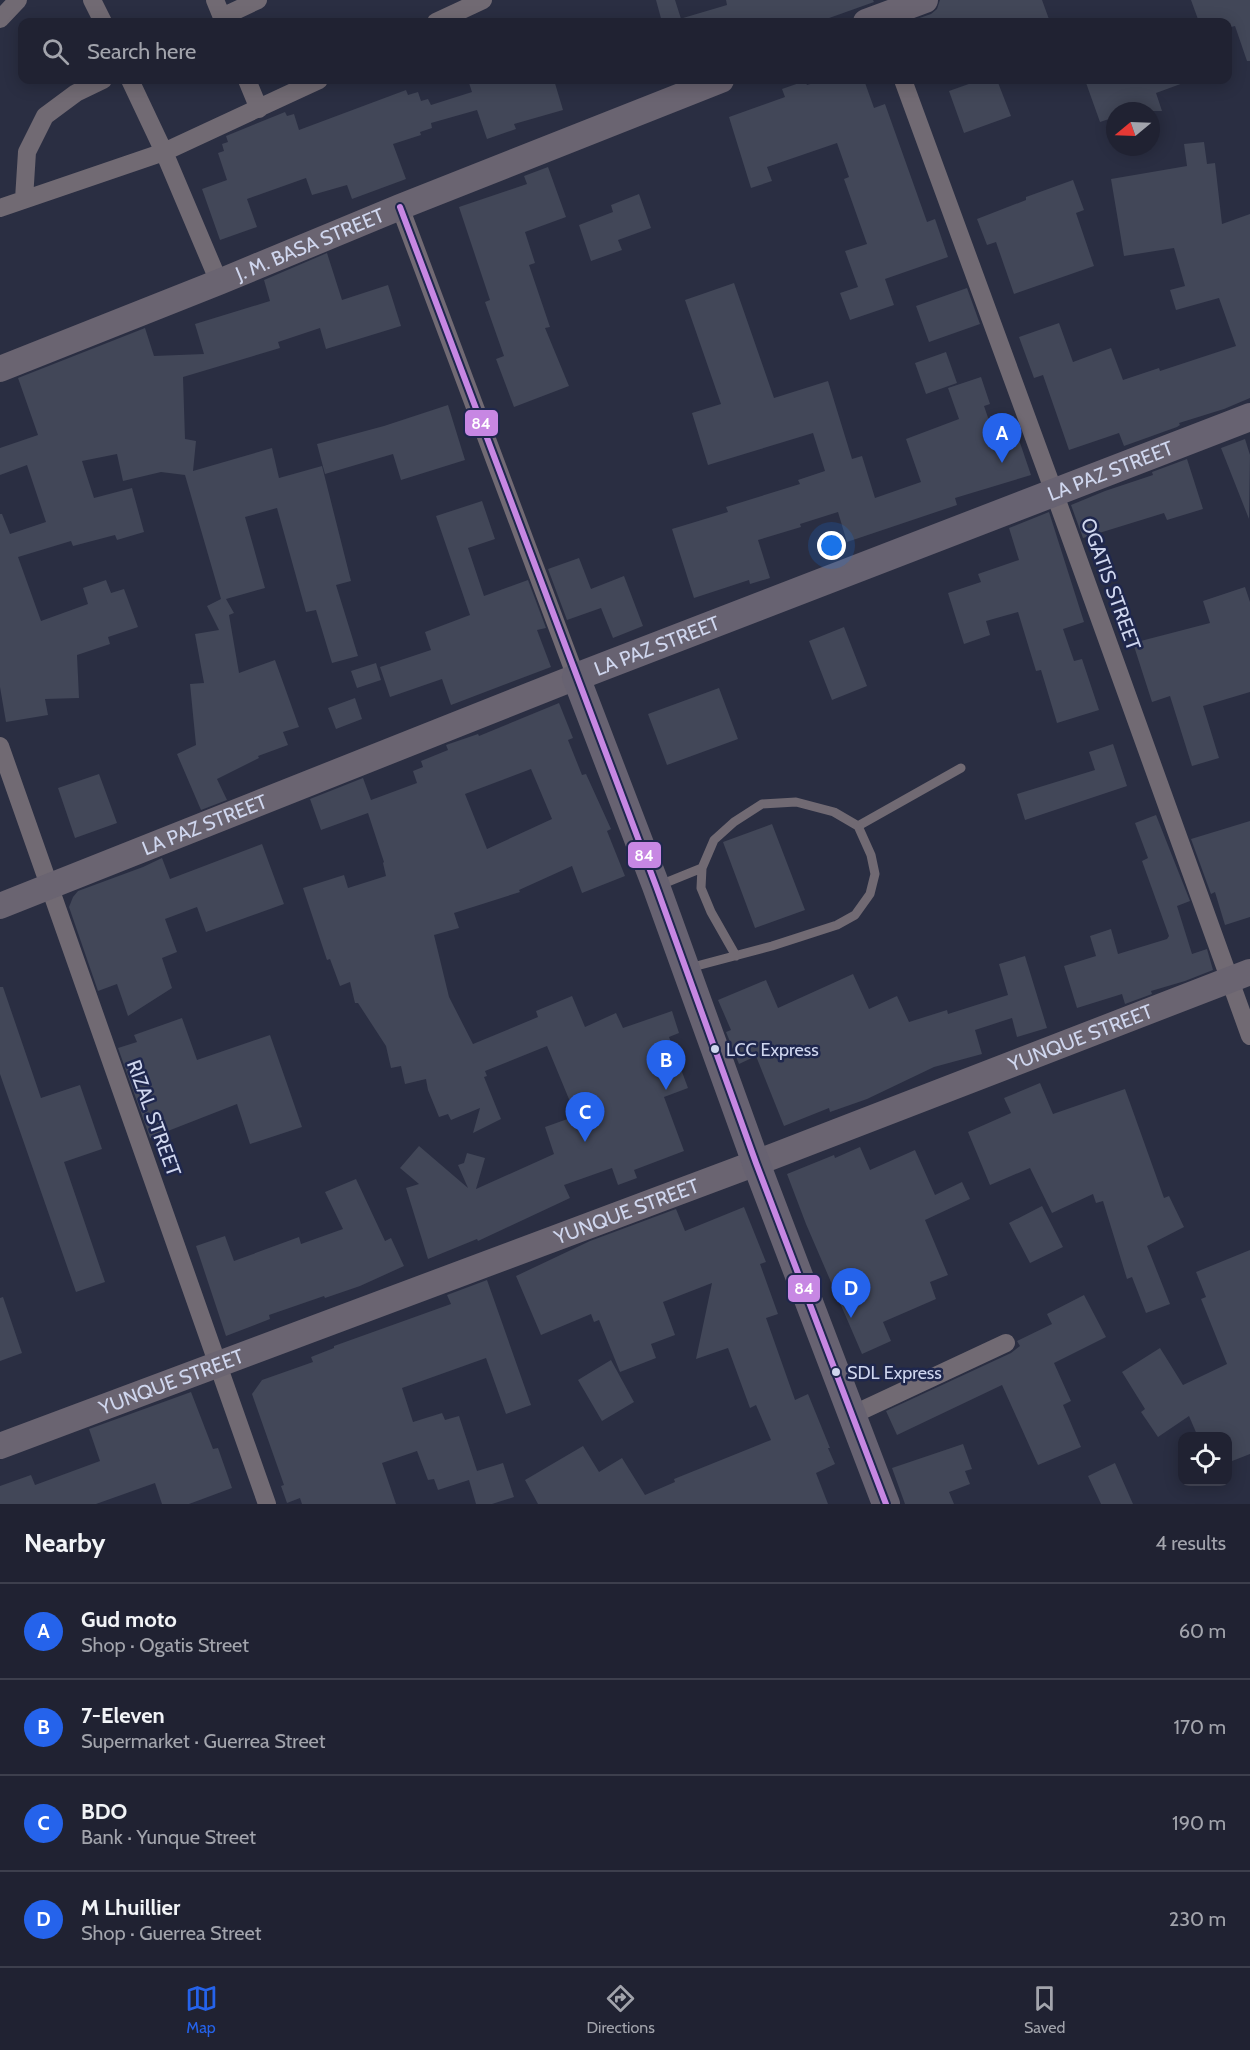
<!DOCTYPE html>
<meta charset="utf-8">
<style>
body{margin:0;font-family:Cabin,sans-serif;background:#2d2f3e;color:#f1f3f6}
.controls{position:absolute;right:18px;bottom:18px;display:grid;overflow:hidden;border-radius:12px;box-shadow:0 3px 15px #0003}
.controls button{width:54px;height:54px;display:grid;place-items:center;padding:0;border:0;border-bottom:2px solid #3d3f4d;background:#202232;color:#f1f3f6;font:30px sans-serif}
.compass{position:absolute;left:1106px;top:102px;width:54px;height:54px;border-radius:50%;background:#202232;box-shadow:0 3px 15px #0003;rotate:251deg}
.you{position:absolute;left:832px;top:546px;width:21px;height:21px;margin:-15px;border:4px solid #fff;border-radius:50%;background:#1a73e8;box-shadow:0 0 0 9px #1a73e833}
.badge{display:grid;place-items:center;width:39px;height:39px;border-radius:50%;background:#2563eb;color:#fff;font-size:20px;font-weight:700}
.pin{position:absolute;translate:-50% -50px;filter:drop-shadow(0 2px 3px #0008)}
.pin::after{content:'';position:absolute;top:32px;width:21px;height:18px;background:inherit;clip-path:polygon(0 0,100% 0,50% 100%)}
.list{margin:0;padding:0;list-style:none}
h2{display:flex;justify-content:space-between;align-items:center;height:78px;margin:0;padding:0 24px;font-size:26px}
h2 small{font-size:20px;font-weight:400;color:#a2a4ac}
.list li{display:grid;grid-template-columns:39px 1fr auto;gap:18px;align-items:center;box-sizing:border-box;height:96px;padding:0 24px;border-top:2px solid #3d3f4d}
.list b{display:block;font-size:22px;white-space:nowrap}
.list p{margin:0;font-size:20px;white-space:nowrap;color:#a2a4ac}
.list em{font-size:20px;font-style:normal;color:#a2a4ac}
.icon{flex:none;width:33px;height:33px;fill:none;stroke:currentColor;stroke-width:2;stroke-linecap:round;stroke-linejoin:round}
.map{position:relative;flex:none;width:1250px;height:1504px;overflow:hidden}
.search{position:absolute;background:#202232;box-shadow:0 3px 15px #0003;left:18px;right:18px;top:18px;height:66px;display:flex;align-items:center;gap:15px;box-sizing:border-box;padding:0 21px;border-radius:12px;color:#a2a4ac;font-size:22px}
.sheet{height:462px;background:#202232}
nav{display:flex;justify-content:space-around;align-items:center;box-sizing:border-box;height:84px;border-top:2px solid #3d3f4d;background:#202232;font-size:16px;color:#a2a4ac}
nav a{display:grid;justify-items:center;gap:3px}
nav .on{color:#2563eb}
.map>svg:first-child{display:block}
</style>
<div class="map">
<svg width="1250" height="1504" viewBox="0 0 1250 1504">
<rect width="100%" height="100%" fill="#2a2e42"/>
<!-- building -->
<path fill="#424758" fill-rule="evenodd" d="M656,0H675L682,22H662Z
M726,0H873L874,2L818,22H684L683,18L727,5Z
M940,0H1042L1050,22H908L931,14L937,9Z
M1191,0H1250V61H1247L1235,26L1227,28V22H1199Z
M468,80H554L563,110L514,124L516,129L487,139L477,110L431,123L432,128L420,132L421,135L393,144L406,179L352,199L347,185L312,195L306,178L247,199L257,227L220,240L202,189L227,180L218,153L224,151L222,144L228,142L226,136L285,112L287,116L294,114L299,130L406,90L408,95L418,92L421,101L428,99L431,105L472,92Z
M823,80H864L874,108L885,104L927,222L935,219L948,257L885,279L894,305L850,320L840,293L858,287L845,251L867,244L844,179L849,177L837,143L767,167L772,181L751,188L729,117L785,97L782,89L805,81L807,85Z
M980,80H997L1011,116L964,133L949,91Z
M1085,80H1186V82L1156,93L1162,111H1115V117L1100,122Z
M1204,142L1207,164L1215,163L1222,224L1250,214V398L1224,409L1179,423L1180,425L1177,427L1124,446L1119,433L1069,450L1043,375L1034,378L1019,337L1059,323L1073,362L1111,348L1123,380L1159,368L1160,371L1236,346L1219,298L1176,310L1170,290L1185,286L1174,248L1124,256L1111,179L1187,166L1184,144Z
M548,167L566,217L525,232L535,263L529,265L550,327L545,328L569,386L514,407L496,359L504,356L485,302L490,300L459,207L527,184L524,176Z
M1073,180L1084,210L1076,213L1094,266L1014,294L996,242L987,245L977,219L1026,200V197Z
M639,194L651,228L618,240L622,250L591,261L579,225L613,212L611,205Z
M327,253L342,300L388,285L401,326L326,349L320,328L278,342L280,348L183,377L185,439L196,441L193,471L272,448L279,478L322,466L351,581L336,585L358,656L332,663L316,610L306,612L277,508L245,517L265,588L226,599L234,613L229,615L239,673L275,660L299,727L283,732L288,745L258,756L259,758L217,779L227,800L201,810L177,754L196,745L190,684L204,683L195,634L219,630L207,606L221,599L185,475L161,472L123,481L117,454L82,461L94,498L132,488L144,532L117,540L115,535L73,546L71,541L18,557L41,621L88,604L83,588L106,580L111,593L124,589L138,627L108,637L110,644L77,655L79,698L45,699L48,715L6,722L0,687V514H2L10,534L46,522L27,465L0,475V448L38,435L18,378L145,328L154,356L204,354L195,324L270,301L264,280Z
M734,283L774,398L828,381L852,459L862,456L875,498L921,482L906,439L959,419L948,388L981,377L990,404L984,406L997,444L1018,437L1031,475L955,498L957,505L847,542L838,512L800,524L801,527L758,540L770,578L750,584L749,580L694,598L672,529L728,512L726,507L800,484L798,480L825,471L813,433L708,465L692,413L721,404L685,300Z
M967,288L980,324L929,342L916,306Z
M946,352L957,383L926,394L915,363Z
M448,405L465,460L401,480L393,454L325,474L317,444L384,426Z
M1245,439L1250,455L1249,519L1221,448Z
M1187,459L1203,509L1167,520L1164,513L1083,538L1071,505L1105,491L1153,475L1152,472Z
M482,501L495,539L468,548L484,596L528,580L546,628L537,630L551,667L451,705L442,679L390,697L380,667L431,650L425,632L470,615L436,516Z
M1049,512L1084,622L1063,629L1074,661L1082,659L1099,710L1057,723L1041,670L1036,671L1018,612L986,621L990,635L964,644L948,593L981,582L978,574L1019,560L1009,528Z
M579,558L591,589L624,576L643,626L613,638L601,608L567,620L548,569Z
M1245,587L1250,602V692L1203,706L1219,758L1192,766L1170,696L1152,702L1133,643L1210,623L1203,601Z
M844,627L867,686L832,700L809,641Z
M376,663L381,680L357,688L351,671Z
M719,688L738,739L667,765L648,714Z
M355,698L362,719L336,729L328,708Z
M559,703L573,738L568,740L582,775L586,774L611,829L607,831L625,876L582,893L572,866L519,890L520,892L454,913L459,928L434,935L449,997L473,1044L538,1017L536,1011L572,996L585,1027L616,1013L623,1028L672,1011L679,1033L669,1037L688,1088L664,1097L684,1151L634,1170L637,1178L618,1185L612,1168L564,1185L570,1198L478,1241L477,1239L428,1259L406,1188L419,1184L400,1168L419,1146L468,1188L458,1165L464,1163L467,1153L485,1158L476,1189L554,1154L545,1127L576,1116L547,1046L485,1071L487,1076L484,1077L501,1119L473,1133L480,1108L451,1120L448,1114L439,1117L428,1090L426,1079L405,1084L401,1066L391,1068L386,1046L358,1003H355L350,982L340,986L330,959L327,960L303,888L344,875L348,888L386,876L383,863L384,862L368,813L321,830L310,799L363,778L371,800L417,783L413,771L423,767L421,761L448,750L446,745L478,734L479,736ZM531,769L552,819L487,849L465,794Z
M1113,744L1127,786L1025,820L1017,794L1095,770L1089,752Z
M99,774L117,823L75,838L58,788Z
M1156,815L1190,901L1177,906L1192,954L1207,949L1213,970L1185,981L1151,991L1152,994L1125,1004L1122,994L1077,1008L1064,966L1096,956L1090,936L1111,929L1118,954L1167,939L1169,936L1142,861L1148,858L1135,823Z
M1250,821V917L1225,925L1215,892L1211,894L1191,839Z
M772,824L805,910L755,928L723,842Z
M262,844L284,904L206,932L197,907L165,919L177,952L162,958L172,988L128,1016L117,984L98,991L69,907L73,897L78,891L143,867L162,858L170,879Z
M1025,956L1047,1028L1017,1037L1012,1018L975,1030L982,1054L934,1067L867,1099L830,1112L829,1108L784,1126L756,1056L739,1064L726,1032L731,1030L718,1000L766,980L778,1008L853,974L869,1009L897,996L909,1022L947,1010L948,1014L1008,995L999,964Z
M0,987H3L41,1098L80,1085L102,1149L64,1162L105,1282L76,1292L0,1074Z
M182,1018L197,1060L270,1035L302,1127L250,1144L237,1104L150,1138L118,1048L137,1042L134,1035Z
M1040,1083L1053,1114L1125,1089L1164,1198L1169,1196L1184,1227L1147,1246L1170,1304L1146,1313L1132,1277L1127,1279L1103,1201L1096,1203L1093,1194L1052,1213L1030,1168L990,1185L968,1132L1011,1113L1004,1098Z
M860,1147L870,1170L915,1150L935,1195L962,1182L970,1199L925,1220L948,1275L930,1282L936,1299L883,1322L891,1341L862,1354L806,1224L787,1174L834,1155L835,1158Z
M356,1179L385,1241L391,1238L404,1266L360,1286L325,1298L324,1296L269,1315L270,1319L226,1336L196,1246L225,1236L234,1261L299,1237L301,1244L343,1229L325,1192Z
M1042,1206L1063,1247L1030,1263L1009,1223Z
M744,1207L766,1262L760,1264L778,1314L766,1318L795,1400L808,1394L830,1448H828L835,1464L816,1473L828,1504H538L525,1480L583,1446L599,1472L622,1458L645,1495L675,1482L674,1479L771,1440L756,1405L750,1408L728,1348L696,1359L712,1283L663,1302L675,1335L651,1344L656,1358L620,1372L599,1320L594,1322L591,1314L541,1335L516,1276L590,1241L676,1209L685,1231Z
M1250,1250V1454L1227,1463V1437H1198L1189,1416L1158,1437L1141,1412L1145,1409L1122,1372L1160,1348L1183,1385L1227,1364L1201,1299L1206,1297L1196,1272Z
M487,1280L531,1405L506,1414L486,1358L402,1388L413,1422L442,1413L445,1420L459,1416L477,1471L503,1463L514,1497L492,1504H476L469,1480L438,1490L434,1479L428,1480L417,1451L382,1463L396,1504H302L300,1498L287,1503L281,1486L284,1485L252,1394L262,1380L313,1362L311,1357L334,1348V1346L451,1304L447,1295Z
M1084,1295L1106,1337L1054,1363L1071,1401L1063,1405L1081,1447L1038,1465L1002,1385L897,1435L886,1411L1011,1353L1020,1346L1017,1341L1052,1324L1047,1314Z
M3,1297L22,1353L0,1361V1298Z
M611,1360L634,1402L602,1421L578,1380Z
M191,1392L213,1449L218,1448L232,1488L189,1504H162L155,1483L96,1504H0V1486L31,1475L35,1485L100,1461L89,1429Z
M963,1444L972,1469L965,1471L970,1484L949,1492L954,1504H905L892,1468Z
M1115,1463L1133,1504H1101L1088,1476Z"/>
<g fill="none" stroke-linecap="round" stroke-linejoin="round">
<!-- lane -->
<path stroke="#716a73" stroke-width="9" d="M660,885L702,868
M736,956L711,912L701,888L702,868L714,840L734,822L762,804L796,802L834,812L858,826
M689,968L772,946L837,925L855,915L870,894L875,874L871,855L858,826L961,768"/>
<!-- street -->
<path stroke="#716a73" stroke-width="18" d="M92,0L103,22
M215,0L224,22
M222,17L258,0
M0,19L18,0
M436,22L483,0
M130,80L164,152L219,282
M247,80L259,109
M903,80L1054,492L1250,1036
M24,199L27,152L45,116L76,93L103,80
M400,207L576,677
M0,208L164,152L319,80
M0,746L267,1504
M852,1415L1006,1343"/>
<!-- secondary -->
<g stroke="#6a6471" stroke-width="26">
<path d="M866,22L925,0"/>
<path id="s1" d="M0,369L219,282L400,207L721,80"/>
<path id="s2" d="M0,906L576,677"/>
<path id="s3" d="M0,1446L756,1163L1250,972"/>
</g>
<!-- primary -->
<path stroke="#676271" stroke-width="28" id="s4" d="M886,1504L756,1163L656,886L576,677L1250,417"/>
<!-- bus-1 casing -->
<g stroke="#1f274d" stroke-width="10">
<path id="bus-1" d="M400,207L656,886L756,1163L886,1504"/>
</g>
<!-- bus-1 -->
<use href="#bus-1" stroke="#c787e3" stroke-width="6"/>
</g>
<!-- markers -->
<g fill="#cfd6ee" stroke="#1f274d" stroke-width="2">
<circle cx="715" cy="1049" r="5"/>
<circle cx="836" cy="1372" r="5"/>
</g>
<g text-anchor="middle" stroke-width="5" stroke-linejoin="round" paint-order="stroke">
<!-- bus labels -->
<g font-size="18" fill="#cfd6ee" stroke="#1f274d" text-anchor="start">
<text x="726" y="1056">LCC Express</text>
<text x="847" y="1379">SDL Express</text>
</g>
<!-- street labels -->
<g font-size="20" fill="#cfd6ee" stroke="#1f274d">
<text dy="7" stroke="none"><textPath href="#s1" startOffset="334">J. M. BASA STREET</textPath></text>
<text dy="7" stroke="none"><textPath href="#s4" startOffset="1456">LA PAZ STREET</textPath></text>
<text transform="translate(1111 584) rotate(70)" y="7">OGATIS STREET</text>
<text dy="7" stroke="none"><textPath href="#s4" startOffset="970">LA PAZ STREET</textPath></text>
<text dy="7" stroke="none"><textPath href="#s2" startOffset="220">LA PAZ STREET</textPath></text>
<text dy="7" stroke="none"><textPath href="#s3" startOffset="1155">YUNQUE STREET</textPath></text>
<text transform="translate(154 1118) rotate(70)" y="7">RIZAL STREET</text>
<text dy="7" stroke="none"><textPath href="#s3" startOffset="669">YUNQUE STREET</textPath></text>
<text dy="7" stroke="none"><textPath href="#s3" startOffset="183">YUNQUE STREET</textPath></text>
</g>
</g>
<g stroke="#1f274d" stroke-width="2">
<rect x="464" y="409" width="35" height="28" rx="6" fill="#c787e3"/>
<rect x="627" y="841" width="35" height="28" rx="6" fill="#c787e3"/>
<rect x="787" y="1274" width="34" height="29" rx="6" fill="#c787e3"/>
</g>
<g font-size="16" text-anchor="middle" font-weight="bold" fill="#fff">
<text x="481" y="429">84</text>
<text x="644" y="861">84</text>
<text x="804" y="1294">84</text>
</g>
</svg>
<div class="controls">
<button><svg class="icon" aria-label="locate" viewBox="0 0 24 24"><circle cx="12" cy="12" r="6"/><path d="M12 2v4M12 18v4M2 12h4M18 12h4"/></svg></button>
</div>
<svg class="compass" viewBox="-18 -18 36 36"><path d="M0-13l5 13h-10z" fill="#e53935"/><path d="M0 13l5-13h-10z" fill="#a2a4ac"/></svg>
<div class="you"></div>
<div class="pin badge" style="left:1002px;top:463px">A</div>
<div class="pin badge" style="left:666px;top:1090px">B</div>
<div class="pin badge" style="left:585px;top:1142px">C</div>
<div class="pin badge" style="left:851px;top:1318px">D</div>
<div class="search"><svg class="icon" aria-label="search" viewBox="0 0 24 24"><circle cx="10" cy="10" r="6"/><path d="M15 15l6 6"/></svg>Search here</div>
</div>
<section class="sheet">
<h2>Nearby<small>4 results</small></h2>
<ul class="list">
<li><span class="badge">A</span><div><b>Gud moto</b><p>Shop · Ogatis Street</p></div><em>60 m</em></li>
<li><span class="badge">B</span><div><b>7-Eleven</b><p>Supermarket · Guerrea Street</p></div><em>170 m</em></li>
<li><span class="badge">C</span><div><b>BDO</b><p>Bank · Yunque Street</p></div><em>190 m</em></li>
<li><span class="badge">D</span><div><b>M Lhuillier</b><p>Shop · Guerrea Street</p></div><em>230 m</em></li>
</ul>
</section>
<nav>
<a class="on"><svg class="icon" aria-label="map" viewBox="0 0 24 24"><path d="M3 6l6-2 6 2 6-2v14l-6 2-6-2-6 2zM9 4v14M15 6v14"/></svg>Map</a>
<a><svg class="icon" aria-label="directions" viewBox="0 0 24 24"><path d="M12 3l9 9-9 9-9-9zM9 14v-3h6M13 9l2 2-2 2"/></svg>Directions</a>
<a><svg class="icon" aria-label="saved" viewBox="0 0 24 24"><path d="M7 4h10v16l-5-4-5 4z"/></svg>Saved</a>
</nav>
